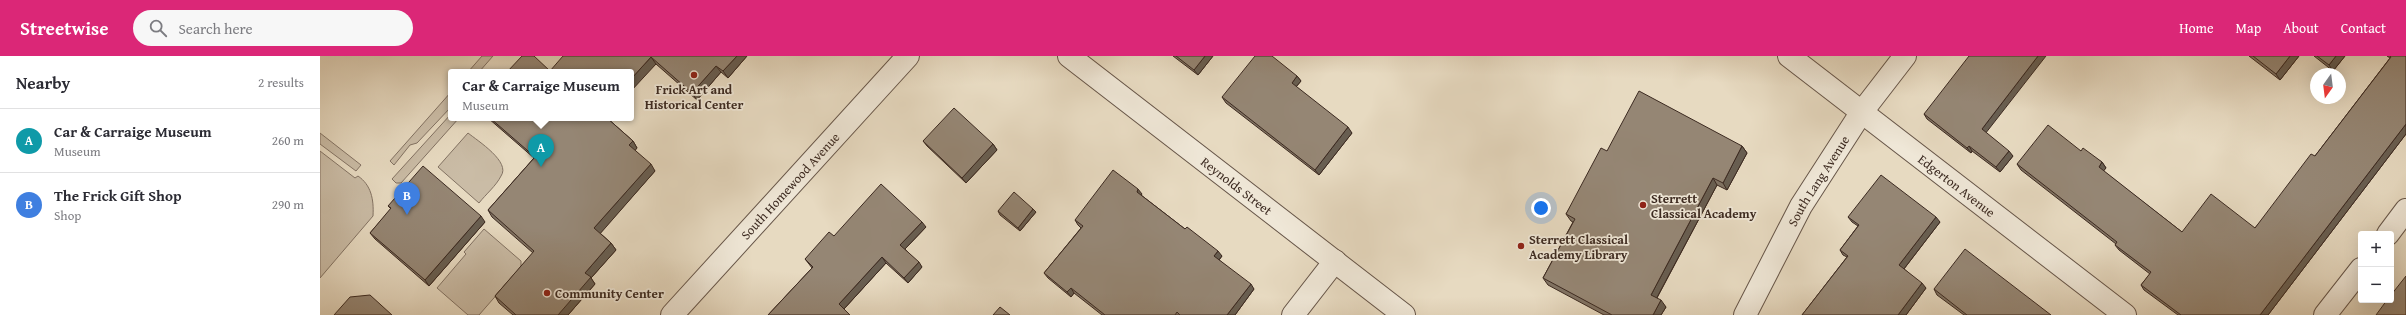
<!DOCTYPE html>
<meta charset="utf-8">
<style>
body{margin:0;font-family:"Gentium Book Plus",serif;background:#f7f7f7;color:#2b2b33}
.controls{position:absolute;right:12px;bottom:12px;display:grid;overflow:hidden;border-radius:4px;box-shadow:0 4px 16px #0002}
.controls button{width:36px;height:36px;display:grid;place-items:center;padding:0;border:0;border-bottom:1px solid #e1e1e2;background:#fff;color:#2b2b33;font:20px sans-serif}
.compass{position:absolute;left:1990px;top:12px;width:36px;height:36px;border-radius:50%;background:#fff;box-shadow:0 4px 16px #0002;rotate:194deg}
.you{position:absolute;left:1221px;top:152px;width:14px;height:14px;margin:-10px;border:3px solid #fff;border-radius:50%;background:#1a73e8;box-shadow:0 0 0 6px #1a73e833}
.badge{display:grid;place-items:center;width:26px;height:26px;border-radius:50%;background:#db2777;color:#fff;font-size:13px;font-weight:700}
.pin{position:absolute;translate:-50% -33px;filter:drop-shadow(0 1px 2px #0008)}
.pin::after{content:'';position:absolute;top:21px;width:14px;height:12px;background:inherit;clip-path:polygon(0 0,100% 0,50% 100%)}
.popup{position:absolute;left:128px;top:13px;width:186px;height:52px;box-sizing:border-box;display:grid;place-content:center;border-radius:4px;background:#fff;filter:drop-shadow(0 1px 3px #0005);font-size:13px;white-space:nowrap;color:#7c7c81}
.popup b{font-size:15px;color:#2b2b33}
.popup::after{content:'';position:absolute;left:50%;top:100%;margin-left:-8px;border:8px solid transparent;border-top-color:#fff}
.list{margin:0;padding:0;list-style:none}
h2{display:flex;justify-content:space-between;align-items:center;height:52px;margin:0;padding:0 16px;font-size:17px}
h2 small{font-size:13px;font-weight:400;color:#7c7c81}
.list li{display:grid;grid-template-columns:26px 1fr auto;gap:12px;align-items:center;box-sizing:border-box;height:64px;padding:0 16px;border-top:1px solid #e1e1e2}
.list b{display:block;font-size:15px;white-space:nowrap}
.list p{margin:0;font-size:13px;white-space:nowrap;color:#7c7c81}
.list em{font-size:13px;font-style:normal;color:#7c7c81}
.icon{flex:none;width:22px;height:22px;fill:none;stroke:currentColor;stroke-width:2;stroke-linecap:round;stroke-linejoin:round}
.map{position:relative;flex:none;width:2086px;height:259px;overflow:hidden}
header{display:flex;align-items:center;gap:24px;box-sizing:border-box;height:56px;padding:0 20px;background:#db2777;color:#fff}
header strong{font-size:19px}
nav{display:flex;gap:22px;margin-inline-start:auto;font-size:14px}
.search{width:280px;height:36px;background:#f7f7f7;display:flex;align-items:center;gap:10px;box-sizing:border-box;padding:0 14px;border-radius:22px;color:#7c7c81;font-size:15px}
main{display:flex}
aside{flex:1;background:#fff}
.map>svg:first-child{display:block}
</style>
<header>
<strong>Streetwise</strong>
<div class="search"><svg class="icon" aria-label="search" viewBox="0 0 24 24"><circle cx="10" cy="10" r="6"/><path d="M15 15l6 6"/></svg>Search here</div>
<nav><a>Home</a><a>Map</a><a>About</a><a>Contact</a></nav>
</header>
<main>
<aside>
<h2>Nearby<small>2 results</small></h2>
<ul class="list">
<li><span class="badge" style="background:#0f9aa8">A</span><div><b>Car &amp; Carraige Museum</b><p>Museum</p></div><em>260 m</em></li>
<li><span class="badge" style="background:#3f7fe0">B</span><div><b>The Frick Gift Shop</b><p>Shop</p></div><em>290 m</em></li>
</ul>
</aside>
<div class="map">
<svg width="2086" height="259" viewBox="0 0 2086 259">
<rect width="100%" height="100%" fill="#e7dac1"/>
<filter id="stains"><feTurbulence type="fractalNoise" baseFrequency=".005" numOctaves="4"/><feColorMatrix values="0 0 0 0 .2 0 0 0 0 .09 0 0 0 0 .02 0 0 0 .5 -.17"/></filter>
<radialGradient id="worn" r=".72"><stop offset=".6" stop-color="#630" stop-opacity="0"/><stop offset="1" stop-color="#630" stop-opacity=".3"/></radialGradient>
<!-- green -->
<path fill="#cabca6" stroke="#837364" d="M162,0H173L159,16H148Z
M131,36V51L97,87L90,89L74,109L70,105Z
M131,58V62H139L81,127H76L72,123Z
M0,77L41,109L36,115L0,88Z
M148,77C158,85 191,106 181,120C176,130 166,138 159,147L118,111Z
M0,95L35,122L38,120C51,129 54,143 53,160L0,222Z
M164,173L201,205V211L159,259H148L117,232L146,198L144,196Z"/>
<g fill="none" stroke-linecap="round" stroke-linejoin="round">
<!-- minor casing -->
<g stroke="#675649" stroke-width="24">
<g id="minor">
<path id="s1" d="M1469,0L1805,259"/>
<path d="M2068,178L2086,154"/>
<path d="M973,259L1015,205"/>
<path id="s2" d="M1425,259L1481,150L1541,57L1585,0"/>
<path d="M2005,259L2041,213"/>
</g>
</g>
<!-- tertiary casing -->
<g stroke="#675649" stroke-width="24">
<g id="tertiary">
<path id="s3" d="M749,0L1084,259"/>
<path id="s4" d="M352,259L588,0"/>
</g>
</g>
<!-- minor -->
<use href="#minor" stroke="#efe7d7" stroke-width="22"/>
<!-- tertiary -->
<use href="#tertiary" stroke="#efe7d7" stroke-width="22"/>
</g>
<!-- wall -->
<path fill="#807364" stroke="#3c2a21" d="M243,0H427L408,22L401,16L377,44L336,8Z
M853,0H893L878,19Z
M1929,0H1979L1960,24Z
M1994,0H2025L2013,15Z
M2067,0H2086V78L1948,259H1858L1824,234L1821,229L1830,218L1799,194L1795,189L1796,188L1701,114L1697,108L1761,95L1782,106L1786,112L1783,115L1862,176L1935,172L1995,100L2070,2Z
M977,20L981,25L976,31L1032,77L999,119L906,47L902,41Z
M1604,58L1666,77L1693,100L1680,116L1652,95L1651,97L1607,63Z
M168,62H287L313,85L317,92L315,94L335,115L280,177L291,187L296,194L271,222L275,228L248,259H193L179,247L175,240L213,197L172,161L168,154L214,102Z
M603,85L673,88L677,94L646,127L607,90Z
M1422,90L1427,97L1407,134L1397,129L1337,242L1346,251L1341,259H1284L1228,229L1223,222L1253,166L1251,165L1246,158L1287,95Z
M822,138L821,139L865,173L902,200L899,204L934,233L915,259H782L754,237L751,241L728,222L724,217L761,172L758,169L755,164Z
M68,150L165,166L109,230L55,183L50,177L71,153Z
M713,153L716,156L700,175L680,159L678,155Z
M1528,161L1620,166L1584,213L1606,232L1586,259H1482L1527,201L1523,199L1520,194L1538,170L1532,166Z
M606,171L585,193L602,211L588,227L566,207L524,253L448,259L492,212L489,208L485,203L514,180Z
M1614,233L1731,259H1644L1617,239Z"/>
<!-- shaded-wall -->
<path fill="#685e51" stroke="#3c2a21" d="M417,0H427L408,22L403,15Z
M885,0H893L878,19L874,14Z
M1718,0H1726L1665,78L1662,73Z
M1970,0H1979L1960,24L1956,18Z
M2016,0H2025L2013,15L2009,9Z
M331,1L336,8L311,35V23Z
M396,10L401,16L377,44L372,37Z
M977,20L981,25L975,32L972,27Z
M2086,68V78L1948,259H1940Z
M1028,71L1032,77L999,119L995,114Z
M313,85L317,92L314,96L309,89Z
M673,88L677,94L646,127L642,122Z
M1422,90L1427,97L1407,134L1403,127Z
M1649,90L1652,95L1651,97L1647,92Z
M1689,95L1693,100L1680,116L1676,111Z
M1782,106L1786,112L1782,117L1779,111Z
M331,108L335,115L279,179L274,172Z
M1393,122L1397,129L1335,245L1331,239Z
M818,133L822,138L820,141L817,136Z
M713,153L716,156L700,175L698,172Z
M161,160L165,166L109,230L105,224Z
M1616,161L1620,166L1583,214L1579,209Z
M602,166L606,171L584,194L580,189Z
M291,187L296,194L271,222L275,228L248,259H238L265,217Z
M898,195L902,200L898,205L894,200Z
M562,201L566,207L523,254L519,248Z
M599,206L602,211L588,227L584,222Z
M1602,227L1606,232L1586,259H1578Z
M931,228L934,233L915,259H907Z
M751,232L754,237L751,241L747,236Z
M1341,244L1346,251L1341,259H1333Z"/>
<!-- building -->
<path fill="#958674" stroke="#3c2a21" d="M202,0H214L230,15L243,0H417L403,15L396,10L372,37L331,1L311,23V16H187Z
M856,0H885L874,14Z
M935,0H952L977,20L972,27L1028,71L995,114L902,41Z
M1649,0H1718L1662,73L1689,95L1676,111L1649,90L1647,92L1604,58Z
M1933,0H1970L1956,18Z
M1997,0H2016L2009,9Z
M2070,0H2086V68L1940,259H1861L1821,229L1831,216L1795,189L1797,186L1697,108L1728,69L1761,95L1763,92L1782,106L1779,111L1862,176L1891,138L1935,172L1991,98L1995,100L2071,1Z
M1319,35L1422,90L1403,127L1393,122L1331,239L1341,244L1333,259H1292L1223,222L1255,163L1246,158L1281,92L1287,95Z
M634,52L673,88L642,122L603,85Z
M170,62H287L313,85L309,89L331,108L274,172L291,187L265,217L271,221L238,259H196L175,240L214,195L168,154L215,101Z
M103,110L161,160L105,224L50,177L71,152L68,150Z
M793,114L818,133L817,136L865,173L867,171L898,195L894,200L931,228L907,259H860L857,256L855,259H785L751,232L747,236L724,217L763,170L755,164Z
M1561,119L1616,161L1579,209L1602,227L1578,259H1482L1528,200L1520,194L1539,169L1528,161Z
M561,128L602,166L580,189L599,206L584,222L562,201L519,248L530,259H448L493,211L485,203L509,176L514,180Z
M694,136L713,153L698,172L678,155Z
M1645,193L1731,259H1647L1614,233Z
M2086,220V259H2056L2067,244H2071V239Z
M50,239L72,259H14L30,241Z
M680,251L690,259H673Z"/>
<!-- markers -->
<g fill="#8f2418" stroke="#efe7d7" stroke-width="1.5">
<circle cx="374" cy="19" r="4"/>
<circle cx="1323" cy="149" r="4"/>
<circle cx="1201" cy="190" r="4"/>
<circle cx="227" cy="237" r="4"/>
</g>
<g text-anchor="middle" stroke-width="3.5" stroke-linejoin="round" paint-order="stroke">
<!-- poi labels -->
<g font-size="13" font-weight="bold" fill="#3c2a21" stroke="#efe7d7" text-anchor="start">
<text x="374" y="38" text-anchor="middle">Frick Art and<tspan x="374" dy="15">Historical Center</tspan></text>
<text x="1331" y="147">Sterrett<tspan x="1331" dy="15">Classical Academy</tspan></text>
<text x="1209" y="188">Sterrett Classical<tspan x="1209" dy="15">Academy Library</tspan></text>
<text x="235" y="242">Community Center</text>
</g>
<!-- street labels -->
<g font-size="13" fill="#3c2a21" stroke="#efe7d7">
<text dy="5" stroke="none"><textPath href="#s2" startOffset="153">South Lang Avenue</textPath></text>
<text dy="5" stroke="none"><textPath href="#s4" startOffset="175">South Homewood Avenue</textPath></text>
<text dy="5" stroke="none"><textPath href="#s3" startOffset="212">Reynolds Street</textPath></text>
<text dy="5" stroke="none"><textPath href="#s1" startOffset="212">Edgerton Avenue</textPath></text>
</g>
</g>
<rect width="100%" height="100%" filter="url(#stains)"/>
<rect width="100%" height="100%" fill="url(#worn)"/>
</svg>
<div class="controls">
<button>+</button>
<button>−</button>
</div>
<svg class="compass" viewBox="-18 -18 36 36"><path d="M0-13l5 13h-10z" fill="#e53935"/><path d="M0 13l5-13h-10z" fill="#7c7c81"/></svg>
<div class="you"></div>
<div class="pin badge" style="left:221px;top:111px;background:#0f9aa8">A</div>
<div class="popup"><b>Car &amp; Carraige Museum</b>Museum</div>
<div class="pin badge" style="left:87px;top:159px;background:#3f7fe0">B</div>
</div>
</main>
